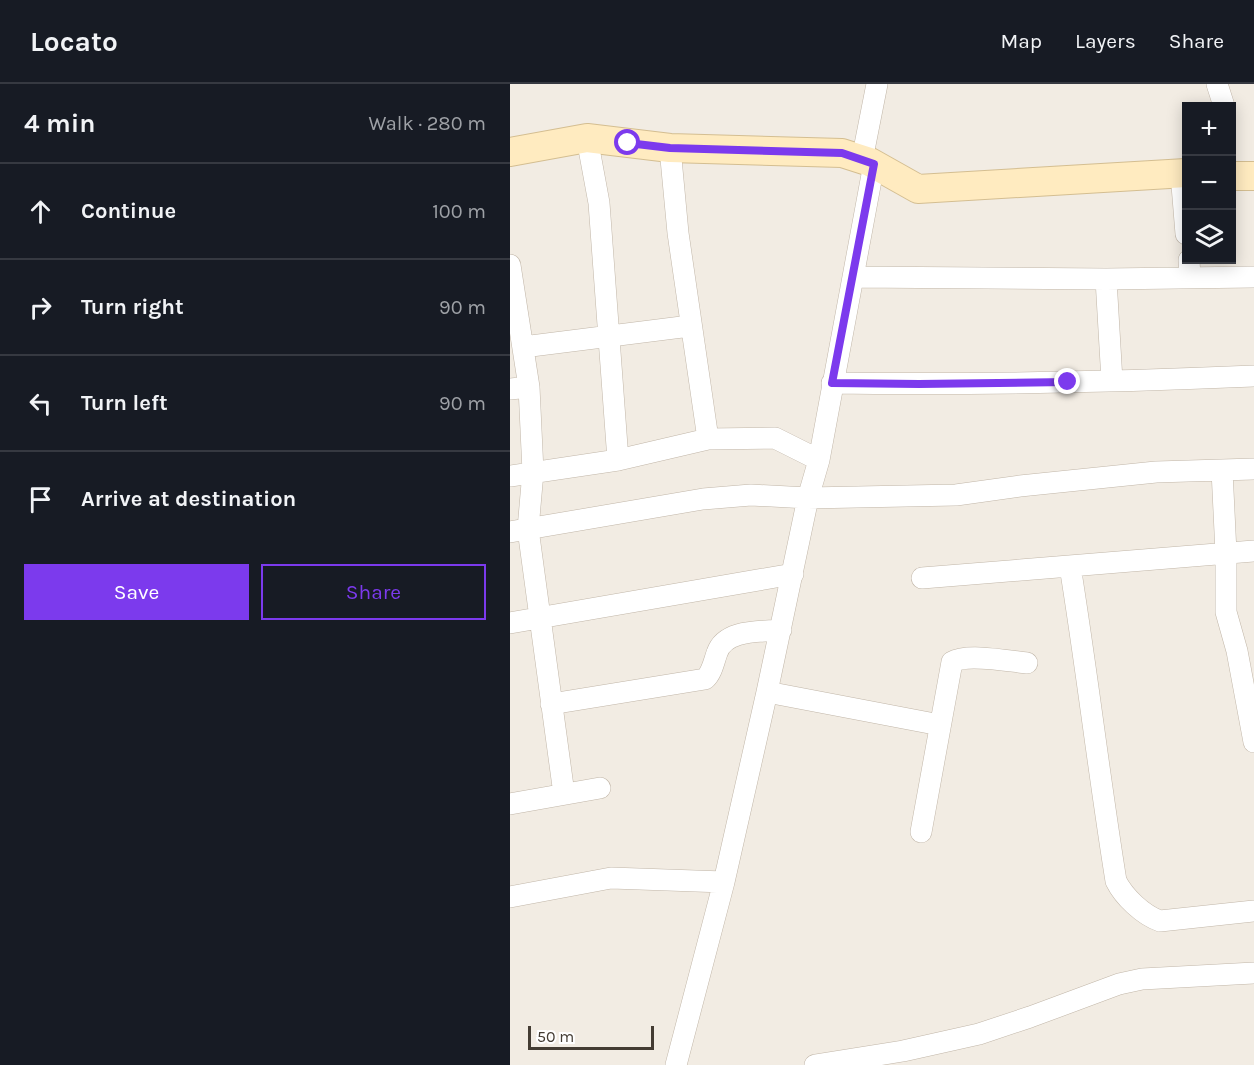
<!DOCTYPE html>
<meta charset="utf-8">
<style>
body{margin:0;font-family:Karla,sans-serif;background:#20242c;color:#f1f3f6}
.controls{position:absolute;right:18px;top:18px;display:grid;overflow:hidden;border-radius:0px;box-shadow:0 3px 15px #0003}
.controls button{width:54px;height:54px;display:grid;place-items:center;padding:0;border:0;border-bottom:2px solid #363941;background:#171b24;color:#f1f3f6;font:30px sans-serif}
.scale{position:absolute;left:18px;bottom:15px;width:126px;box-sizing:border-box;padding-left:6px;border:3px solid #443c33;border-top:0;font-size:16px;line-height:21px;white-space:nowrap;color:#443c33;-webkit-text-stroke:4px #fff;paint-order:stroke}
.stop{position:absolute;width:18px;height:18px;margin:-14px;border:4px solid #7c3aed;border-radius:50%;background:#fff}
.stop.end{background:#7c3aed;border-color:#fff;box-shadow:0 2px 6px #0008}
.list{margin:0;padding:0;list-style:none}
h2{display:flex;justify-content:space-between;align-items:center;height:78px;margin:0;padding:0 24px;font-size:26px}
h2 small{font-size:20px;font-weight:400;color:#9ea1a6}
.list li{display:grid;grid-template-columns:39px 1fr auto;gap:18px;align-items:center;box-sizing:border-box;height:96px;padding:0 24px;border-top:2px solid #363941}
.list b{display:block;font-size:22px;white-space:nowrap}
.list em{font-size:20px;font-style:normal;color:#9ea1a6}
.actions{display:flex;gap:12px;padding:18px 24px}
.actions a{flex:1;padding:14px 0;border:2px solid #7c3aed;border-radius:0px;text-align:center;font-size:21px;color:#7c3aed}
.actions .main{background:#7c3aed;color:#fff}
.icon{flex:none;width:33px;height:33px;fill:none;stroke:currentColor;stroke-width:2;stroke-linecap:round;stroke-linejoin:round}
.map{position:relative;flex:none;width:744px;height:981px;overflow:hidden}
header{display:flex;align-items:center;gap:36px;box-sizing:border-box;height:84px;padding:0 30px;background:#171b24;border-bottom:2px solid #363941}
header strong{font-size:28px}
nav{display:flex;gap:33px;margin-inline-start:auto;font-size:21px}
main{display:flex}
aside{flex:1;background:#171b24}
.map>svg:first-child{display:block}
</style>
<header>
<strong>Locato</strong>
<nav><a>Map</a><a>Layers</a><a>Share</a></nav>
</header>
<main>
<aside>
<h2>4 min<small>Walk · 280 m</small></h2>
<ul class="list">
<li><svg class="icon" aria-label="ahead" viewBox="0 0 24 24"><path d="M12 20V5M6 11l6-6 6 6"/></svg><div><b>Continue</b></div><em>100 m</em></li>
<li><svg class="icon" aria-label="right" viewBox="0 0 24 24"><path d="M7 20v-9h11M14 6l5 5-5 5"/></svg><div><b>Turn right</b></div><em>90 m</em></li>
<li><svg class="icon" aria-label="left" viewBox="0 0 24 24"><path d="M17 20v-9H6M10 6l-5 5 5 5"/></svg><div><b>Turn left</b></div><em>90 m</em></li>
<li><svg class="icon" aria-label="arrive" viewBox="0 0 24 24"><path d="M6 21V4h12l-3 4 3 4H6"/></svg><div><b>Arrive at destination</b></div></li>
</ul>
<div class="actions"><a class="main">Save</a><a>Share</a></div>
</aside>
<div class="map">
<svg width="744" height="981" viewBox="0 0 744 981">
<rect width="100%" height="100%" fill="#f2ece3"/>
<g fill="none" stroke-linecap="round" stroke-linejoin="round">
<!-- street casing -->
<g stroke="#c1b6a8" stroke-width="22">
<path id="street" d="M707,0L714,22
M77,54L89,119L108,376
M160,64L168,149L198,355
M352,76L367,0
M671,89L676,150
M679,176L680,194
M0,181L19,303L23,388L18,445L54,710
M343,193L596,195L744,193
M596,195L602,297
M13,263L180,242
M322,299C463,301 604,298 744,292
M0,305L19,303
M712,386L716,469V528L727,567L744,658
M0,392L108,376L198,355L265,354L309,376
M0,448L193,415L241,411L298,414L446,411L510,402L646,388L744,385
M560,482C577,587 589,692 606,797C614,813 633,831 650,837L744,827
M412,494L744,467
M0,539L283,490
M257,608L430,641
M41,620L195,595C202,589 204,577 207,569C215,545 250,548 271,546
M0,720L90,704
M411,748L442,578C457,569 498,577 517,579
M0,813L101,794L214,798L257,608L298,414L309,376L364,80
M166,981L214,798
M305,981L393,967L469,950L520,933L609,900L632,895L744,889"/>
</g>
<!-- secondary casing -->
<g stroke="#d4be91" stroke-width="30">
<path id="secondary" d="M0,68L77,54L160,64L332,69L360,78L408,105L676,89
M722,92H744"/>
</g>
<!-- street -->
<use href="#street" stroke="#fff" stroke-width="21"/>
<!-- secondary -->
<use href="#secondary" stroke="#ffebc0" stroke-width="28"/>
</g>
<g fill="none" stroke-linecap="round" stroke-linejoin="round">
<!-- route -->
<path stroke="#7c3aed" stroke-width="8" d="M118,59L160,64L332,69L364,80L322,299L409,300L558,298"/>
</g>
</svg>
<div class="controls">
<button>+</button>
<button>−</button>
<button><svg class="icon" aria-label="layers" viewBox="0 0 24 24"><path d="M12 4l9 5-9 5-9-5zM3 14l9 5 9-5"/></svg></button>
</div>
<div class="scale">50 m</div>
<div class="stop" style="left:118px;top:59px"></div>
<div class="stop end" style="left:558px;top:298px"></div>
</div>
</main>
